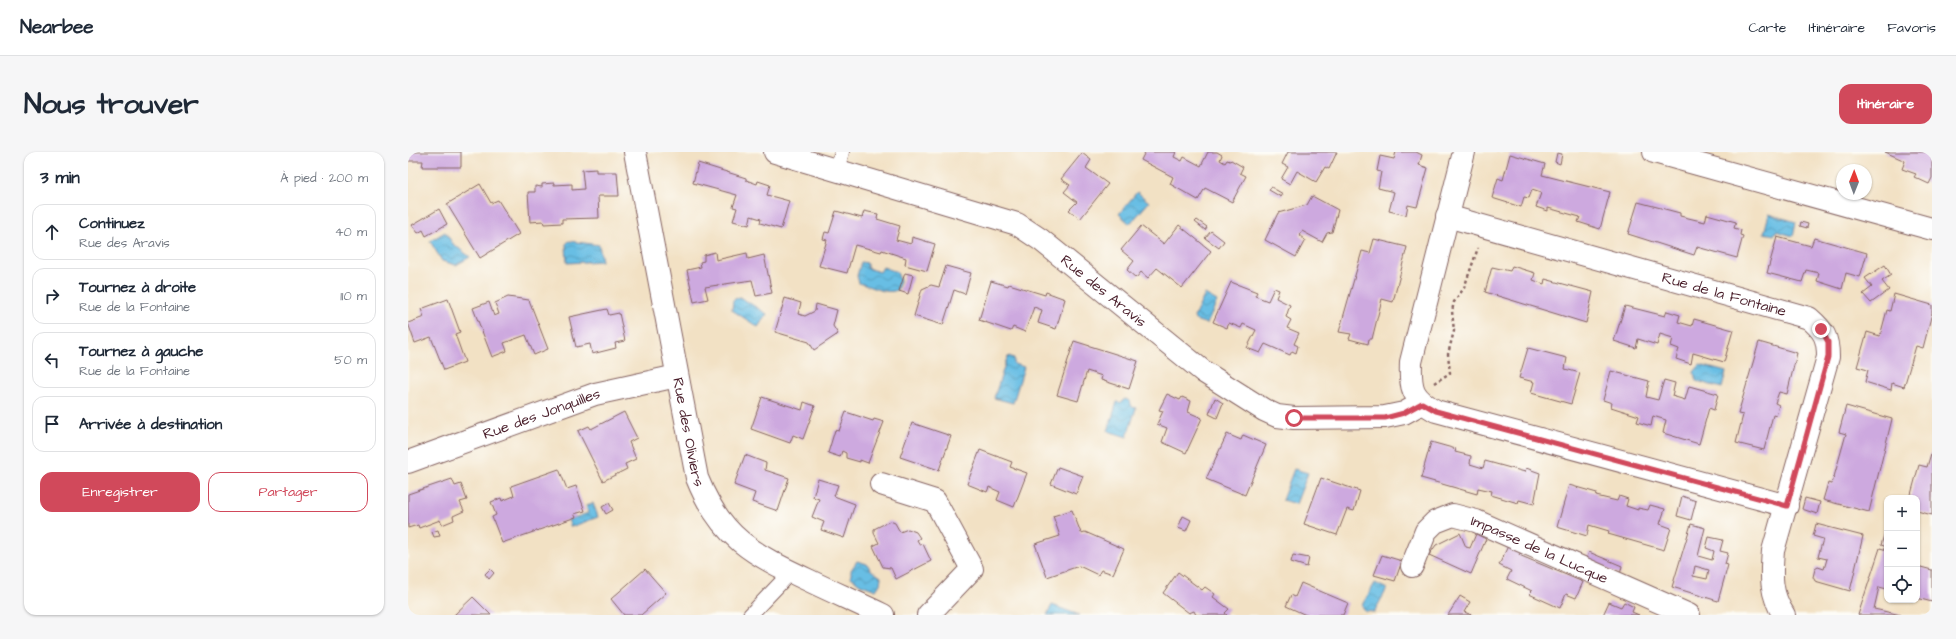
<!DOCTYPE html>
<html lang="fr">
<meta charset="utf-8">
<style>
body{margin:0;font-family:"Architects Daughter",sans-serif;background:#f6f6f7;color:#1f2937}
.controls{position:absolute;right:12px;bottom:12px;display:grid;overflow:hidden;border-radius:8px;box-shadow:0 1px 3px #0004}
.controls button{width:36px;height:36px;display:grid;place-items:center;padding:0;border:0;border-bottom:1px solid #e0e1e3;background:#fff;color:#1f2937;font:20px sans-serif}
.compass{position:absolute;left:1428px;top:12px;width:36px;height:36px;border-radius:50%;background:#fff;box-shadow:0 1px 3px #0004;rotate:1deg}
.stop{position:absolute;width:12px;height:12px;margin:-9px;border:3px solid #d1495b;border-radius:50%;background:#fff}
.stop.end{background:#d1495b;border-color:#fff;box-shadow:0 1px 4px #0008}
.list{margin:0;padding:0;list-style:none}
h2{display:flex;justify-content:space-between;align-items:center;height:52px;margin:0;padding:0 16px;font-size:17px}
h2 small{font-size:13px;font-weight:400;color:#747a83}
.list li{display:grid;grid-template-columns:26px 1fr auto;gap:12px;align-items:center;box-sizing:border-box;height:56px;margin:0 8px 8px;padding:0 8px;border:1px solid #e0e1e3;border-radius:12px}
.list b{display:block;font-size:15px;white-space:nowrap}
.list p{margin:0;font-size:13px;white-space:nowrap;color:#747a83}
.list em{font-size:13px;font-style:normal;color:#747a83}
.actions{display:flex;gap:8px;padding:12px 16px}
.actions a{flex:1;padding:9px 0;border:1px solid #d1495b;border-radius:12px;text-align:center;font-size:14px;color:#d1495b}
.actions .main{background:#d1495b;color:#fff}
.icon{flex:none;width:22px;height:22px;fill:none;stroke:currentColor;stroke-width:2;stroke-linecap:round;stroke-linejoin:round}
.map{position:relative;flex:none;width:1524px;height:463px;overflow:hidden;border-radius:12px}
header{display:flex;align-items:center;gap:24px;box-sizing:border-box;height:56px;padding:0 20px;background:#fff;border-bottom:1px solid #e0e1e3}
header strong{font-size:19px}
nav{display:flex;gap:22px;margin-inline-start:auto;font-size:14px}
.intro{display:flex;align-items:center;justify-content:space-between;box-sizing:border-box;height:96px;padding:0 24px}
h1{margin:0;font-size:28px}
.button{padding:10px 18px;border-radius:12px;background:#d1495b;color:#fff;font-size:14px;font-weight:700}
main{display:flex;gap:24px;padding:0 24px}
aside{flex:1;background:#fff;border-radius:12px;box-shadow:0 1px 3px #0004}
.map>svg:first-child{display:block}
</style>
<header>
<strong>Nearbee</strong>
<nav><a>Carte</a><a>Itinéraire</a><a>Favoris</a></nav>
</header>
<div class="intro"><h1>Nous trouver</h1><a class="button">Itinéraire</a></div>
<main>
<aside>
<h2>3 min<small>À pied · 200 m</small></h2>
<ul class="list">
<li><svg class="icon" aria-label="ahead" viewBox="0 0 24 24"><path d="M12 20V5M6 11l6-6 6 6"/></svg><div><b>Continuez</b><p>Rue des Aravis</p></div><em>40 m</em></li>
<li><svg class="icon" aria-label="right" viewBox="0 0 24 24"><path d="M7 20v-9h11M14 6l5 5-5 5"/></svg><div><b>Tournez à droite</b><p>Rue de la Fontaine</p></div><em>110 m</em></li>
<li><svg class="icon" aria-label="left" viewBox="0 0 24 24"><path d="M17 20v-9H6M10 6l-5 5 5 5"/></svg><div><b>Tournez à gauche</b><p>Rue de la Fontaine</p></div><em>50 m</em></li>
<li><svg class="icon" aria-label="arrive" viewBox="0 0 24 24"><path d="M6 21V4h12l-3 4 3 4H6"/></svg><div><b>Arrivée à destination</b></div></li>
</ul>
<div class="actions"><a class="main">Enregistrer</a><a>Partager</a></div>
</aside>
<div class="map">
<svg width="1524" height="463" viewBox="0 0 1524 463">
<defs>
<pattern id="water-waves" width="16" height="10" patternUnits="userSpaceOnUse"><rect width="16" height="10" fill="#67bee4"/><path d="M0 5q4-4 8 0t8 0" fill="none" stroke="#579ab9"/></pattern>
</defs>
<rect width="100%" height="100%" fill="#fdfcf7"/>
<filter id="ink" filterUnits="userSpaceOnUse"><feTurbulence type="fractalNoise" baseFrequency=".025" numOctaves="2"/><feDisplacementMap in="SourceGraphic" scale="8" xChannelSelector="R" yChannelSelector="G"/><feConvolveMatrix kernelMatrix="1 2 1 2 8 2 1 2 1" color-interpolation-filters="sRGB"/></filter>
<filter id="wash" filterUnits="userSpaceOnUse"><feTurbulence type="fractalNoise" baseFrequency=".012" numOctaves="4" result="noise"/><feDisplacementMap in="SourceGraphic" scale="16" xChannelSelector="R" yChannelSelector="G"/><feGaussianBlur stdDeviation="0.9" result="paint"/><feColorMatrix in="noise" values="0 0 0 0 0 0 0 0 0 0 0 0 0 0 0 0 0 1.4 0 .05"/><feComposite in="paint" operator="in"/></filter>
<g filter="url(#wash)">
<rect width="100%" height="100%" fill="#f2e1c4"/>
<!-- water -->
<path fill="url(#water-waves)" stroke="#586e88" d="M729,40L741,50L722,72L711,62Z
M1361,62L1388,70L1385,84L1368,79L1366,83L1356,81Z
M37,80L45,92L62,105L48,113L34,109L22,89Z
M161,89L191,93L194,109L159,111L158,92Z
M453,110L459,111V116L472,120L475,115L489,120L492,129L489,138C479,143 461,134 451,131L449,124Z
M797,142L809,149L799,172L787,168L786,165Z
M332,145L359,162L350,175L324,158L325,148Z
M601,204L606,206V212L616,215L605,251L586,246L599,206Z
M1292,213L1318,220L1314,236L1288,229L1286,220Z
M717,247L722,249L724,255L728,256L719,285L700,279L709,250L712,251Z
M886,317L900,321L888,352L874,348Z
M185,351L190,365L163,375L160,368L180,361L178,353Z
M449,409L459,412L463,418L473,425L472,432L468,438L452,432L443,425V418Z
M967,431L979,437L966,460L956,459L954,453Z
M644,453L671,463H639Z"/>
<g id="blocks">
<!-- building -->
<path fill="#cda9df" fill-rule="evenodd" d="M0,0H53V15H14L15,9H0Z
M737,0H768L766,5L774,9L776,5L793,14L800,0H809L814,3L812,8L817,11L819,8L822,9L823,8L835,15L832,21L838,24L824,50L797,36L790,48L762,32L765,25L733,8Z
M880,0H929L921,17L917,15L908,30L889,19L882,32L873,27L880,15L874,12Z
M988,0H1008L1014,3L1011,13L1020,16L1009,55L1000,53L998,63L981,59L986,40L970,36L973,20L969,19L972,4L986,7Z
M1477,0H1524V26L1521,32L1506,25L1508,22L1494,17L1497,9Z
M674,1L683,8L678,16L700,32L672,67L661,58L669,50L656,40L662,33L653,27Z
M1149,1L1154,2L1152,12L1147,10Z
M1102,2L1137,12L1134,23L1202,40L1192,77L1170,70L1172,65L1140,56V59L1128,55L1133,41L1124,38L1121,46L1116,45L1113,55L1084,46L1090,26L1095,28Z
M290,11L338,26V28L349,32L350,29L362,33L359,43L381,49L373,77L352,71L353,67L343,64L341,73L325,69L329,56L325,55L329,43L285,31Z
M188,17V20H209L211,44H190L191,66L154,67V71L136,72L135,69L122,70L120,40H127V34L134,35V32L146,31V33L164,32V38L176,37L174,18Z
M72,32L83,51L90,48L111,82L72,106L39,52Z
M863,35L875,42L873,45L861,38Z
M904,44L930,58L924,80L919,81L914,90L894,79L891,83L897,88L888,105L857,88L870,61L899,53Z
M1230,50L1272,61V64L1297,70L1299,62L1328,70L1326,76L1333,78L1332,83L1335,84L1329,106L1289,95L1286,103L1220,82Z
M31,57L39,72L18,84L15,78L10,81L4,73Z
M428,59L454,66L456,59L470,62L469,67L492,74L488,88L503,92L504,85L527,92L519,119L497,113L498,106L474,98L473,100L447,93L439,121L411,114L419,88L415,87L417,80L421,81Z
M789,68L799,75L797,78L787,70Z
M1393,70L1400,72L1399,76L1392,74Z
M771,73L803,99L774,136L749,116L740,126L733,120L728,126L719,118L726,109L713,98L733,74L756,92Z
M803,79L816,89L811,96L797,86Z
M1369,85L1403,94L1406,86L1459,101L1452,125L1438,121L1434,137L1409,129L1411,121L1398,118L1394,130L1359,121Z
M966,87L999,95L985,150L974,147L964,187H961L960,192L941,187L943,182L931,180L954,99L962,101Z
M307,100L308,108L339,101L340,107L356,103L364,141L348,144L344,128L297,135L300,147L286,150L279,118L293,115L292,110L296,109V103Z
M1477,113L1483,123L1474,129L1481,138L1463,151L1455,142L1464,135L1457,126Z
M538,114L563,121L557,142L546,138L535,173L506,164L514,137L523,133L531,135Z
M1104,114L1127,121L1125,128L1136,132L1137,127L1185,140L1178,171L1077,140L1084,115L1102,119Z
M497,121L505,123L500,142L491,139Z
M583,129L600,134L601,132L637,143L638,140L657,147L648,177L630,171L634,158L626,155L617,180L605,175L603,179L571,168Z
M823,130L849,140L847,144L860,149L866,136L871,138L868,146L882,153L878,165L883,168L879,176L891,181L886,192L890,194L888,201L884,199L882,203L857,192L852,201L839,196L848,178L835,172L833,176L821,171L819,176L805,170Z
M1486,142L1524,153V161L1515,196L1508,194L1496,235L1484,231L1483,238L1457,230L1460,218L1449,215L1459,180L1472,184L1479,158L1482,159Z
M100,145L121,148L140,197L126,203L118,183L96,191L99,199L84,205L65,156L81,150L86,164L91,162L87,151Z
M377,146L393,151L390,162L397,164L407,159L408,152L429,158L425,174L430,182L406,198L401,190L367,180Z
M40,147L52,180L47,182L57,210L36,218L23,185L7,191L0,171L16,165L13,157Z
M1217,154L1257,164L1259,159L1272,163L1270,170L1284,174L1286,167L1325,178L1316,210L1285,201L1283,212L1268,207L1271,197L1263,194L1265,186L1252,182L1249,193L1230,187L1228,196L1206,189Z
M199,157L201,163L211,161L217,189L207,191L208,196L184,202L182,192L168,195L161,165Z
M666,189L730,209L721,237L693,228L694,224L679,219L670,249L649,243Z
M1351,190L1389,201L1379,242L1371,240L1367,251L1371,253L1368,264L1365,263L1356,298L1328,291L1335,263L1330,262Z
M1120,196L1159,206L1157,217L1172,221L1163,252L1123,241L1126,230L1111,226Z
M1203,219L1241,229L1238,245L1250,248L1256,228L1267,231L1264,244L1277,248L1281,234L1310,242L1306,258L1301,256L1291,292L1255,281L1258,268L1245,264L1243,274L1229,270L1231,264L1203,255L1204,251L1195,248Z
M759,242L772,248L774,245L783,249L780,260L794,266L778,301L754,290L759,276L749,272L755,259L751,258Z
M354,245L394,258L396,250L407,254L395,287L385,283L382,291L343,277Z
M807,246L815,251L809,266L801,262Z
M1438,254L1484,267L1461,360L1415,348L1420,331L1424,332L1438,282L1431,280Z
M216,260L229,286L221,290L228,307L217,312L219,317L195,329L170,279L181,274L183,277Z
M438,260L465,269L466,267L476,270L460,311L452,308V310L438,306V301L434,299L432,305L420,301L427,278L431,279Z
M504,271L543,284L531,318L492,305Z
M819,282L833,288L835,283L858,293L837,343L798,327Z
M1023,290L1048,297L1047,300L1063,304L1062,312L1075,316L1077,309L1117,320L1118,316L1132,321L1126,352L1111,348L1110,351L1083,343L1084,339L1070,336L1069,342L1013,326Z
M572,298L604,310L602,315L619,321L606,355L589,348L592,340L581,335L579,340L559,332Z
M1524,298V363L1509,359V346H1502L1511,313L1519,315Z
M337,303L358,311L357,318L381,326L370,359L344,350L347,341L326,333Z
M650,315L675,324L668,342L643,332Z
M151,317L159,337L168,334L177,359L166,362L168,365L94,391L84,365L88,363L83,350L93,346L94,349L106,344L103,334Z
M913,326L952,339L946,359L939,357L929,383L896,372Z
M44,327L47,334L53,332L59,348L52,350L56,359L45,364L46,368L34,373L32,368L11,376L10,373L0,376V342Z
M410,327L430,333L426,344L447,352L436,386L413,378L416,370L404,365L411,347L405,345Z
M1161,333L1189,341L1188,344L1209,349L1211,344L1220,347L1218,354L1230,358V356L1240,358L1242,353L1257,357L1252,372L1263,376L1256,398L1200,382L1201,379L1181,373L1179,384L1149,375Z
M1274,344L1288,349L1283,368L1269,364Z
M1397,346L1412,350L1409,362L1394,357Z
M201,351L205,358L198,362L194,355Z
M664,358L673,381L677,380L716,397L705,422L693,418L690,423L671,414L639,425L627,392L652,384L645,364Z
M775,364L783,368L778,379L770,376Z
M482,369L487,371L492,380L500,377L508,380L512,386L509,388L512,393L515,392L523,409L488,427L483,416L475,415L465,394L471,391L466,381V377Z
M1283,372L1297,376L1290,404L1304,408L1306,399L1298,396L1301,385L1315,388L1312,399L1320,401L1317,412L1320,413L1310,449L1264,435ZM1287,414L1301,418L1299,427L1285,424Z
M1408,372L1455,384L1442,439L1407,429L1405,425L1407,417L1410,415L1416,417L1419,407L1410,405L1415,387L1405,384Z
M1479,374V395L1473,393Z
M30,378L32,384L26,385L24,380Z
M1052,381L1058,395L1062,396L1068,382L1078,387L1063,422L1021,403L1028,393Z
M1100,394L1113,400L1111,403L1175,430L1168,446L1158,442L1152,456L1121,442L1124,439L1099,427L1103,419L1091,413Z
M1472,396L1479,398V437L1471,435L1466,457L1493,463H1450Z
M1181,400L1214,414L1212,423L1178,408Z
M885,403L901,406L899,415L883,410Z
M974,403L994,409L987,429L966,423Z
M1509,414L1524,418V450L1509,446Z
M82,417L86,421L81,427L77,422Z
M237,417L258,441L233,463H216L203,447Z
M770,420L794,438L797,435L807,442L805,445L821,457L817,461L819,463H788L786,459L781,461L755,441Z
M893,431L940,451L935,463H898L878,454L883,443L887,445Z
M1052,444L1062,450L1056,460L1064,463H1040Z
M65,445L83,463H46Z
M1201,450L1213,455L1216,450L1226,455L1224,460L1231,463H1195Z"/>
</g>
</g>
<g filter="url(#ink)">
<use href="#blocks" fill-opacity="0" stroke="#856361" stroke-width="1"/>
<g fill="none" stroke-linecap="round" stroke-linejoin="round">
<!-- service casing -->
<g stroke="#856361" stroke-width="16">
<path id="service" d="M429,18L434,0
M342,463L383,420"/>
</g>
<!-- minor casing -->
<g stroke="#856361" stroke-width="24">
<g id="minor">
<path id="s1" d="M227,0L289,326C313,386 345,402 400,428C425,440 450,451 475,463"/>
<path id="s2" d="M367,0L609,72L633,88L796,220L856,258L869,264L886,266L977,265L996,261L1014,251"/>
<path d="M1056,0L1003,210C1002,237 1004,246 1028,259L1379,354"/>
<path d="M1246,0L1524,77"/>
<path id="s3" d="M1039,64L1401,166C1416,179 1420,185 1420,205L1365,399C1363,423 1362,442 1376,463"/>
<path id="s4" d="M0,310L187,242L269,224"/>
<path d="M473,332L527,349L564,417L520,463"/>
<path id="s5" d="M1004,414L1018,379L1027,370L1045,363L1068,369L1281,463"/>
</g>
</g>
<!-- path -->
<path stroke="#856361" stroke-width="2.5" stroke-dasharray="3 3" stroke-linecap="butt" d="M1026,231L1042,221L1040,202L1046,179L1044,159L1046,150L1056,136L1070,96"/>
<!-- service -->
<use href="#service" stroke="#fff" stroke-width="14"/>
<!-- minor -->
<use href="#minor" stroke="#fff" stroke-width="22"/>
</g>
</g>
<g fill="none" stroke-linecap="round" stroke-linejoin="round" filter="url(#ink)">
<!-- route -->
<path stroke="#d1495b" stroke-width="5" d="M886,266H977L996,261L1014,251L1028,259L1379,354L1420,205V190L1413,177"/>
</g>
<g text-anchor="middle" stroke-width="3.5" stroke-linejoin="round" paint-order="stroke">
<!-- street labels -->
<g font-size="15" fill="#4a1f2b" stroke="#fdfcf7">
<text dy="5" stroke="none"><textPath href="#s2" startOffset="362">Rue des Aravis</textPath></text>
<text dy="5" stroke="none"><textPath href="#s3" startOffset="288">Rue de la Fontaine</textPath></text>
<text dy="5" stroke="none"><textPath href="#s4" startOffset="142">Rue des Jonquilles</textPath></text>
<text dy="5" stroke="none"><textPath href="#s1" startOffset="285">Rue des Oliviers</textPath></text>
<text dy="5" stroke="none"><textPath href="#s5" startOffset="163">Impasse de la Lucque</textPath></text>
</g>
</g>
</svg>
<div class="controls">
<button>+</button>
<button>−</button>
<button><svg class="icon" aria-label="locate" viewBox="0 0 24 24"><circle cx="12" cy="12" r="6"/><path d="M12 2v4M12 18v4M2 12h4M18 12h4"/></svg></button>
</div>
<svg class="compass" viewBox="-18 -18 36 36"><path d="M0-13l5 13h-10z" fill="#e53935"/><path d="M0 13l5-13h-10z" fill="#747a83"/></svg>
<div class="stop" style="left:886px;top:266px"></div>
<div class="stop end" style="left:1413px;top:177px"></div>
</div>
</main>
